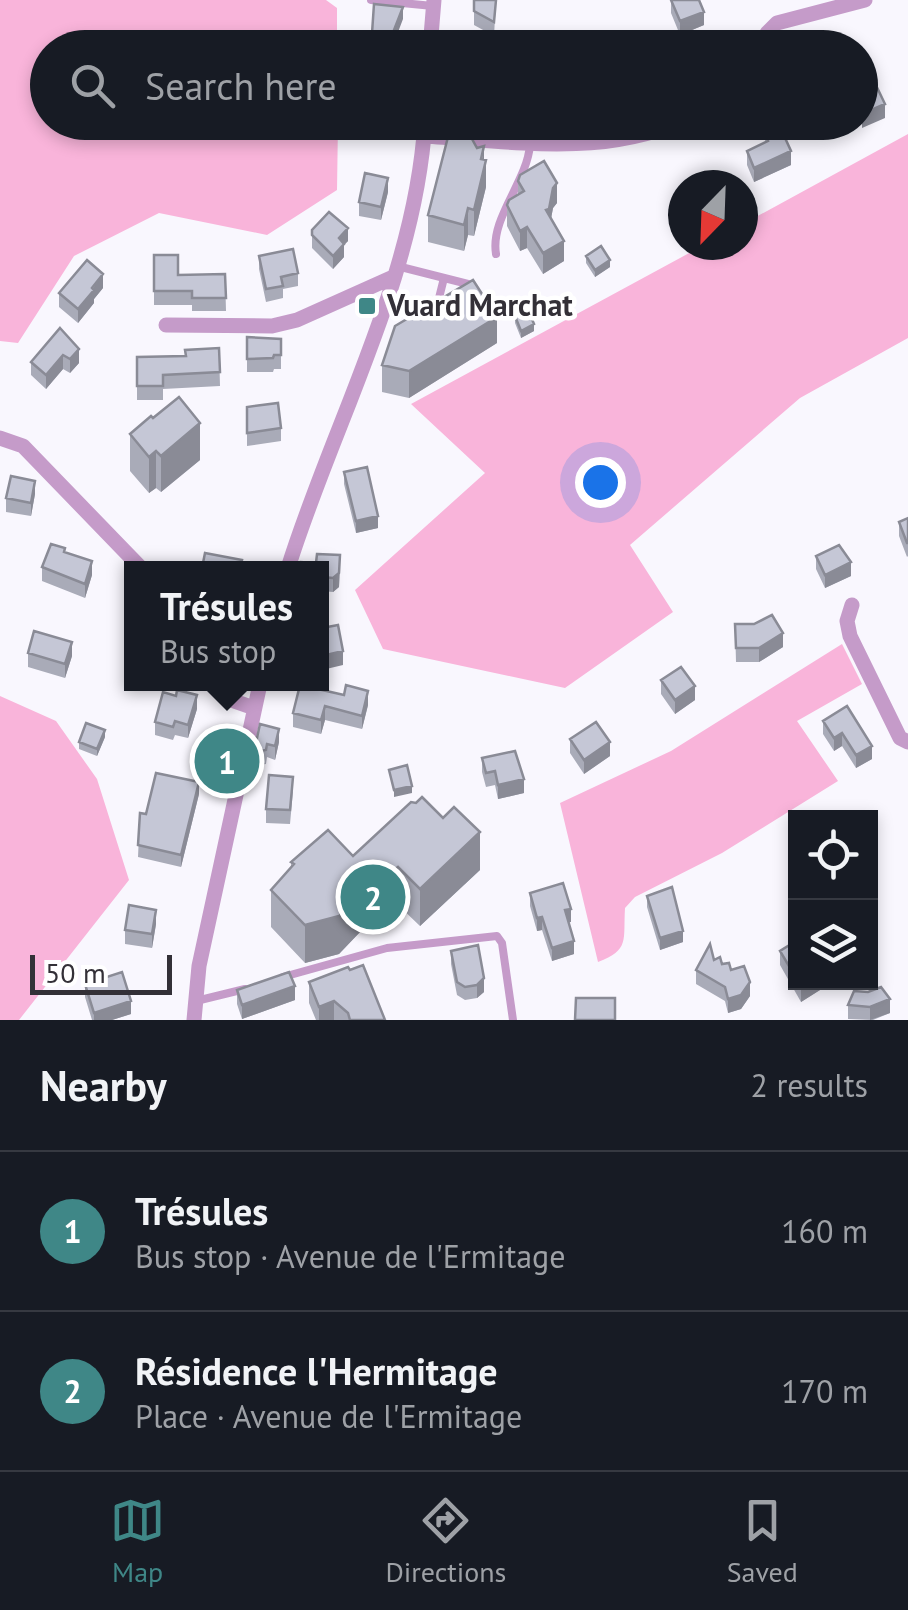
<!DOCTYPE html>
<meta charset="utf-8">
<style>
body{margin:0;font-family:"PT Sans",sans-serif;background:#242831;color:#f1f3f6}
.controls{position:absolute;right:30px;bottom:30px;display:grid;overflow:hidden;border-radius:0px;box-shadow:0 5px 15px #0003}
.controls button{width:90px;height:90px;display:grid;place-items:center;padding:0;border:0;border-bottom:2px solid #363941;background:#171b24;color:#f1f3f6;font:50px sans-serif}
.compass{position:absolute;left:668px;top:170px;width:90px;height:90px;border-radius:50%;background:#171b24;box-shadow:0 5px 15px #0003;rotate:203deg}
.scale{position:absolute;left:30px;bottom:25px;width:142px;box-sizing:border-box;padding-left:10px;border:5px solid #333037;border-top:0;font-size:28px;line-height:35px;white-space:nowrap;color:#333037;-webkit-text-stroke:8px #fff;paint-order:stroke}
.you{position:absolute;left:600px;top:482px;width:35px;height:35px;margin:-25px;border:8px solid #fff;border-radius:50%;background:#1a73e8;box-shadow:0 0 0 15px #1a73e833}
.badge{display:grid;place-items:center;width:65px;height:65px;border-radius:50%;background:#3f8787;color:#fff;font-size:32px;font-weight:700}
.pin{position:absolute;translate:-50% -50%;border:5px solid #fff;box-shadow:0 2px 10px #0006}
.popup{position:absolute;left:124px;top:561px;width:205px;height:130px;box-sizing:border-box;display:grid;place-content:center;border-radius:0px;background:#171b24;filter:drop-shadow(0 2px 8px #0005);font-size:32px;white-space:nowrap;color:#9ea1a6}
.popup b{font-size:38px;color:#f1f3f6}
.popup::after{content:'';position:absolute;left:50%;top:100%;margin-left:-20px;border:20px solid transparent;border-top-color:#171b24}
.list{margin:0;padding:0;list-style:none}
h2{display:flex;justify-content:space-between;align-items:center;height:130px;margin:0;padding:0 40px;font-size:42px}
h2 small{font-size:32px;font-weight:400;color:#9ea1a6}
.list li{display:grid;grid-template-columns:65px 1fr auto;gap:30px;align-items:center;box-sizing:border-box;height:160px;padding:0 40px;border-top:2px solid #363941}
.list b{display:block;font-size:38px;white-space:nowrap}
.list p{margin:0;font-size:32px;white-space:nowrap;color:#9ea1a6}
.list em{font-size:32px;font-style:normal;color:#9ea1a6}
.icon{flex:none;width:55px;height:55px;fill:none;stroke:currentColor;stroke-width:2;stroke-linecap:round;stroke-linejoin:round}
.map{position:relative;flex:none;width:908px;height:1020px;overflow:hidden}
.search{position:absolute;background:#171b24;box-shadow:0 5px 15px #0003;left:30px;right:30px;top:30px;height:110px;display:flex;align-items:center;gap:25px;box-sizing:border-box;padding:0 35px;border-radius:55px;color:#9ea1a6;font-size:38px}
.sheet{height:450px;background:#171b24}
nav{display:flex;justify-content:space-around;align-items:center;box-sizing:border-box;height:140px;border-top:2px solid #363941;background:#171b24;font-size:28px;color:#9ea1a6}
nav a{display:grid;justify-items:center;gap:5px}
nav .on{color:#3f8787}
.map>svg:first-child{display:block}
</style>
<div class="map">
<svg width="908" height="1020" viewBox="0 0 908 1020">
<rect width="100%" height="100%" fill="#f9f7fe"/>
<!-- green -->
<path fill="#f9b4da" d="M0,0H326L337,8V47L48,48V122L338,123L337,190L267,235L159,213L74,256L18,343L0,341Z
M908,134V338L800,398L630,545L673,612L565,688L383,649L355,590L485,473L411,404L704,245H743V224Z
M842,644L862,684L797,721L838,781L722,853L635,897L625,908C623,940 630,950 598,962L560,803L671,751Z
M0,696L56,721L97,779L129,880L19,1020H0Z"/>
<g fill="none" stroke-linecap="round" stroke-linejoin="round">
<!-- lane -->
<path stroke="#c59bc9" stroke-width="8" d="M371,0L433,6
M496,254C490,218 527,182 530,145
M397,266L468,284
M437,306L444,278
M283,977L387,948L497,936L502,943L513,1020
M196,1001L245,989"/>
<!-- street -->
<path stroke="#c59bc9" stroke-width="15" d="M430,48L434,0
M767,48V33L777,23L865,0
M424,136C510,141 598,157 680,122
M166,325L272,326L297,320L393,277
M0,438L23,446L141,568
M288,568C334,421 415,279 425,122
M852,605L847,621L850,636L900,738L908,742
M219,684L231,700L254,708
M194,1020L199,966L260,684"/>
</g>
<!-- wall -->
<path fill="#a9abb8" d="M474,0H496L494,36L474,25Z
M671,0L704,25L680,35L671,13Z
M374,122H397L396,138L374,137Z
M765,134L791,165L754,182L747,165V151L765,143Z
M484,160L486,187L474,236L468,235L464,251L428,242V215Z
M518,181L557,203L553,208L551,219L564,261L543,274L527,248L520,251L507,226V205L518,195Z
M388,192L381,220L359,216V202Z
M312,230L348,241L344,245V257L333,269L312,248Z
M154,255L178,275L225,274L226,311H192V305H154Z
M259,256L298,273V286L283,289V298L266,302L259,269Z
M586,256L610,267L595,277L586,263Z
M103,288L94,299V303L78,323L59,307V293Z
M515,316L534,331L521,338L515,323Z
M60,328L79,363L70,373L63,369L46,389L31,375V362Z
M247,337L281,339V369H274L273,372H247Z
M497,343L409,398L382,392V365Z
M219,348L220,386L163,389V400H137V357L186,356Z
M247,407L281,428V441L247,446Z
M130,434L200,460L161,492L156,488L149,493L130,471Z
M344,472L378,528L356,533L344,484Z
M35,494L31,516L6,512V498Z
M908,518V556L907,557L899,536V522Z
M816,556L851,576L825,588L816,569Z
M316,563L340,569L339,587L333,592L322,591V568Z
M42,567L92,575L85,598L42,581Z
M132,609V642L127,641V627Z
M735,624L783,647L759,662H736Z
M28,653L72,656L65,678L28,667Z
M661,680L695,700L675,714L661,694Z
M344,695L368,705L362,729L325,720L321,734L293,727V713Z
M847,706L872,759L856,768L842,746L834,751L823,734V721Z
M197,709L188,738L175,735L173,740L155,735V722Z
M260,724L279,742L275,760L267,757L266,764L254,766V752Z
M105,737L97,756L79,749V742Z
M570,739L610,756L584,774L570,753Z
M482,758L524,793L498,799L495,785L486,787L482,772Z
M293,791L290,824L266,823V809Z
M199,794L181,867L138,857L140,813L146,814Z
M353,856L480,870L420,926L398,905L387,914L382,909L339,954L305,963L271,927V890L291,867V862Z
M530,893L571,922H569L574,954L552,961L542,930L537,931L530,906Z
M647,896L683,942L660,950L647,907Z
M156,924L152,948L125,944V930Z
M796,941V982H820V990L801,1002L780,965V951Z
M451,951L484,992L477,998L465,1000L457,995L451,964Z
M714,960L731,970L750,996L741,1009L728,1013L725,1001L696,984V970Z
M309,982L385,1020H316L309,1003Z
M85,984L131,1014L112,1020H92L85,997Z
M237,990L295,1000L242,1019L237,1004Z
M854,991L890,1013L873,1020L848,1019V1005Z"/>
<!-- shaded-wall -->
<path fill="#8a8b96" d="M403,7V19L392,48H387Z
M704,12V25L680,35V21Z
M885,104V118L862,128V114Z
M580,122H602L580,127Z
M484,146V169L486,160V187L474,236V210Z
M791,151V165L754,182V168Z
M388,178V192L381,220V207Z
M557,183V203L553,208L549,229L546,210L553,188Z
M468,208V235L464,251V225Z
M527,227V248L520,251V231Z
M348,228V241L344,245V257L333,269V256L339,238Z
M564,241V261L543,274V253Z
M610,260V267L595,277V270Z
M103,274V288L94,299V303L78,323V309Z
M497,317V343L409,398V371Z
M534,324V331L521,338V331Z
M79,349V363L70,373V359Z
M63,355V369L46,389V375Z
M200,423V460L161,492V456Z
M156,451V488L149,493V457Z
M35,481V494L31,516V503Z
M378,516V528L356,533V521Z
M340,555L339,587L333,592V578Z
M92,561V575L85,598V584Z
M851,562V576L825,588V575Z
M783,633V647L759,662V648Z
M72,642V656L65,678V664Z
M343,651V665L322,670V656Z
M695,686V700L675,714V700Z
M368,691V705L362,729V716Z
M197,695V709L188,738V725Z
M325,706V720L321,734V720Z
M279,729V742L275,760V746Z
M105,730V737L97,756V749Z
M842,733V746L834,751V738Z
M610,742V756L584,774V760Z
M872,746V759L856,768V755Z
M524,779V793L498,799V785Z
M199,782V794L181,867V855Z
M412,786V793L394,797V790Z
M480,832V870L420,926V889Z
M398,867V905L387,914V876Z
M382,872V909L339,954L305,963V925Z
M571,909V922L565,923V910Z
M156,910V924L152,948V934Z
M542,917V930L537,931V918Z
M683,931V942L660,950V938Z
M574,941V954L552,961V948Z
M484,978V992L477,998V985Z
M750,982V996L741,1009L728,1013V999Z
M810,982H820V990L801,1002V988Z
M295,986V1000L242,1019V1005Z
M890,999V1013L870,1020V1007Z
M131,1001V1014L112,1020H94V1013Z
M334,1001V1020H319V1007Z"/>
<!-- building -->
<path fill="#c5c7d6" stroke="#8a8b96" stroke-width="2.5" d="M474,0H496L494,22L474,11Z
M671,0H699L704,12L680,21Z
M374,4L403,7L387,48H371Z
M716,39L719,48H699Z
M873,79L885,104L862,114L860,84Z
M780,127L791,151L754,168L747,151L768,141L765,134Z
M449,133L472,139L477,148L484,146L481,159L486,160L474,210L468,208L464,225L428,215Z
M544,161L557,183L553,188L549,209L546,210L564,241L543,253L527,227L520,231L507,205L509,200L524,191L518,181L520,175Z
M365,173L388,178L381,207L359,202Z
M329,212L348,228L339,238L344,244L333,256L312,235V230Z
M601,246L610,260L595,270L586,256Z
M293,249L298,273L281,277L283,286L266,289L259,256Z
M154,255H178V275L225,274L226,298H192V291H154Z
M87,260L103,274L92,288L94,290L78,309L59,293Z
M473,280L497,317L409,371L382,365L395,326Z
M528,310L534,324L521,331L515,316Z
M60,328L79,349L70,359L63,355L46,375L31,362Z
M247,337L281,339V355H274L273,358L247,359Z
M219,348L220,372L163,375V386H137V357L186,356L185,350Z
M179,397L200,423L161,456L156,451L149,457L130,434L151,416L153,418Z
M278,403L281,428L247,433V407Z
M367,467L378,516L356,521L344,472Z
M11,476L35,481L31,503L6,498Z
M908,518V543H907L899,522Z
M51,544L65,548L64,552L92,561L85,584L42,567Z
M839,545L851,562L825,575L816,556Z
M205,553L242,560L240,568H202Z
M317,554L340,555L339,573L333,578L322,577V568H301V562L316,563Z
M132,609V628L127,627Z
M772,615L783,633L759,648H736L735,624H754Z
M338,625L343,651L322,656V628Z
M34,631L72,642L65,664L28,653Z
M681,667L695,686L675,700L661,680Z
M300,685L344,695L346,685L368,691L362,716L325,706L321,720L293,713Z
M177,690L197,695L188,725L175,721L173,727L155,722L163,692L176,696Z
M847,706L872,746L856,755L842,733L834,738L823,721Z
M596,722L610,742L584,760L570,739Z
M86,723L105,730L97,749L79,742Z
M260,724L279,729L275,746L267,744L266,750L254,752Z
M515,751L524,779L498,785L495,771L486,773L482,758Z
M407,765L412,786L394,790L389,770Z
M156,773L199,782L181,855L138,845L140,813L146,814Z
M269,775L293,777L290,810L266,809Z
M422,797L443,818L454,807L480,832L420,889L398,867L387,876L382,872L339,916L305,925L271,890L294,864L291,862L328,830L353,856L411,802L416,803Z
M563,883L571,909L565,910L574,941L552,948L542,917L537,918L530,893Z
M672,887L683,931L660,938L647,896Z
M129,905L156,910L152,934L125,930Z
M796,941V978L780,951Z
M710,944L714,960L720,957L722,964L729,963L731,970L744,966L750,982L741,995L728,999L725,987L696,970Z
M478,945L484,978L477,985L465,987L457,982L451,951Z
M363,965L385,1020H350L348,1013L334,1001L319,1007L309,982L348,967L350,970Z
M122,972L131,1001L94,1013L85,984Z
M289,972L295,986L242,1005L237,990Z
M798,982H810L801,988Z
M881,987L890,999L870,1007L848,1005L854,991L868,992Z
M576,998H615V1020H575Z"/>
<!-- markers -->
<rect fill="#3f8787" stroke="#fff" stroke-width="4" x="357" y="296" width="20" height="20" rx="5"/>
<g text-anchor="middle" stroke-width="9" stroke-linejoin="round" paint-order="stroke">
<!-- poi labels -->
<g font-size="30" font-weight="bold" fill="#333037" stroke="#fff" text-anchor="start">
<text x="387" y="316">Vuard Marchat</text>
</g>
</g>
</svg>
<div class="controls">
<button><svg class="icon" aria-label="locate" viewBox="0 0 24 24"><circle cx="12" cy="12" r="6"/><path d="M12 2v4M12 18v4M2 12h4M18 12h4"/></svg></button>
<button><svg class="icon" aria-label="layers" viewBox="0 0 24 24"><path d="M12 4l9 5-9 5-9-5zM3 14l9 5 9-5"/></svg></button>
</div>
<svg class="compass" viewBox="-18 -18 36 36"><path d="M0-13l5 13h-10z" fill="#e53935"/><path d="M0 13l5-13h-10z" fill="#9ea1a6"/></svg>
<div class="scale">50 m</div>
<div class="you"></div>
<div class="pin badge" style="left:227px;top:761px">1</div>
<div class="popup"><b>Trésules</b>Bus stop</div>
<div class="pin badge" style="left:373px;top:897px">2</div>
<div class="search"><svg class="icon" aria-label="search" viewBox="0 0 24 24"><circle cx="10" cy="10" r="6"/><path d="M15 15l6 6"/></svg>Search here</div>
</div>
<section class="sheet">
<h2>Nearby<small>2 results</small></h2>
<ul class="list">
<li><span class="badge">1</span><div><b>Trésules</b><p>Bus stop · Avenue de l'Ermitage</p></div><em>160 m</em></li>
<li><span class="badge">2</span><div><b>Résidence l'Hermitage</b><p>Place · Avenue de l'Ermitage</p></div><em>170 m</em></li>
</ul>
</section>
<nav>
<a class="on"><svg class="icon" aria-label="map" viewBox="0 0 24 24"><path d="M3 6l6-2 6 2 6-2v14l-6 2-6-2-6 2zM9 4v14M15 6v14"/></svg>Map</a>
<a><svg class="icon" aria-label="directions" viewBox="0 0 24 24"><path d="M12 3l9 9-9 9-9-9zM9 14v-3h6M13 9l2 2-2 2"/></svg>Directions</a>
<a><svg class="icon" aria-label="saved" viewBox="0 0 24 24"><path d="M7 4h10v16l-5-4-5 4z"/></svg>Saved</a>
</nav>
